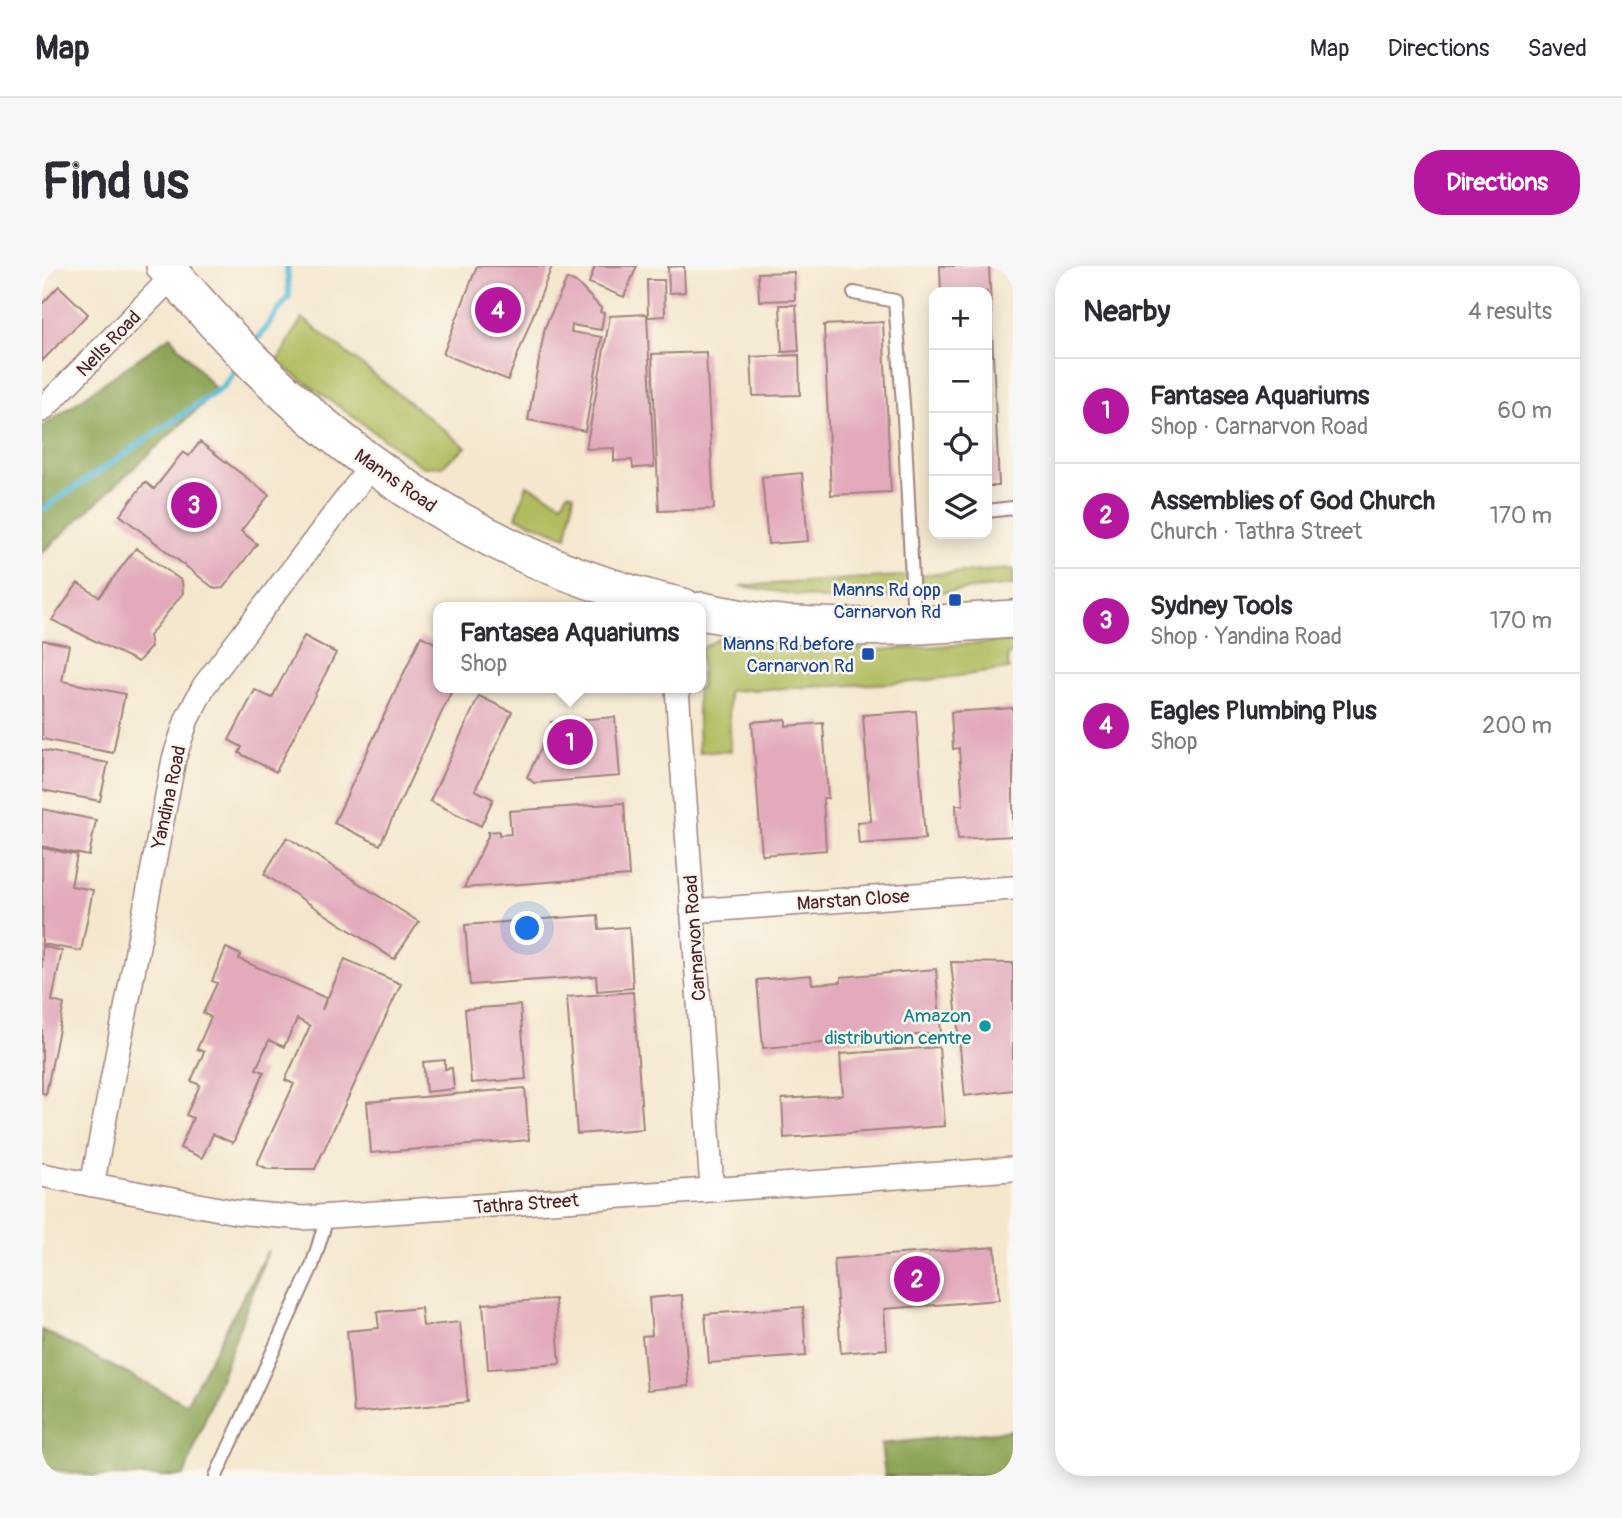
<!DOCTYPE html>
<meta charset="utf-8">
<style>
body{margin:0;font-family:Pangolin,sans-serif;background:#f7f7f7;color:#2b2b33}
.controls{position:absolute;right:21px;top:21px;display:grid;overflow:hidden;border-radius:14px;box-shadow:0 4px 18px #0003}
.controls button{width:63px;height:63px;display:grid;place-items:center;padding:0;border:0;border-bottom:2px solid #e1e1e2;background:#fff;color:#2b2b33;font:35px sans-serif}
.you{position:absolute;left:486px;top:663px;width:24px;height:24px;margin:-18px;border:5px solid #fff;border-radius:50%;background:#1a73e8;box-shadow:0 0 0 10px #1a73e833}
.badge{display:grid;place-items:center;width:46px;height:46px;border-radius:50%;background:#b5179e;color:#fff;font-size:23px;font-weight:700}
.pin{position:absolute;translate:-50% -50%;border:4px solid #fff;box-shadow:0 2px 7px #0006}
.popup{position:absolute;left:391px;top:336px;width:273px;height:91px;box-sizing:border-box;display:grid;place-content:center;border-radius:14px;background:#fff;filter:drop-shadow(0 2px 5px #0005);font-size:23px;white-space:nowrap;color:#7c7c81}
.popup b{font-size:26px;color:#2b2b33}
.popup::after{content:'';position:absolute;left:50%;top:100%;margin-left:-14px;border:14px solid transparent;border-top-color:#fff}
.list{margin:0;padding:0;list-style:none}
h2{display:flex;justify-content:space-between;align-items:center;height:91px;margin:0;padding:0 28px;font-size:30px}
h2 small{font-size:23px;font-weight:400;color:#7c7c81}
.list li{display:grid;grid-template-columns:46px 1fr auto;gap:21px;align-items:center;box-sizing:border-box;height:105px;padding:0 28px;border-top:2px solid #e1e1e2}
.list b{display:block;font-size:26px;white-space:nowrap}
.list p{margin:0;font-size:23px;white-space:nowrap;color:#7c7c81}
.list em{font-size:23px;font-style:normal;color:#7c7c81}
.icon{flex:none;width:38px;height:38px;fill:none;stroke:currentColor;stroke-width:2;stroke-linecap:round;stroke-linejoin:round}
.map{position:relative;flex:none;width:971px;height:1210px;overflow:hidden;border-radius:28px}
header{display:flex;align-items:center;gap:42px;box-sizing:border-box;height:98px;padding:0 35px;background:#fff;border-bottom:2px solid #e1e1e2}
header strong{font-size:33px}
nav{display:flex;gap:38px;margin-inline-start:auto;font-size:24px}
.intro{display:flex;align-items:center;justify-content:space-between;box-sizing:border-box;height:168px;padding:0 42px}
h1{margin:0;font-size:49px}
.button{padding:18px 32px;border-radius:28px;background:#b5179e;color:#fff;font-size:24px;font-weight:700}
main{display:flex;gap:42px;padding:0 42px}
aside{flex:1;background:#fff;border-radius:28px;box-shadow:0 4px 18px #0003}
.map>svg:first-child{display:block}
</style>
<header>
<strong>Map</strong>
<nav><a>Map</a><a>Directions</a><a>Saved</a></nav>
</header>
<div class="intro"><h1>Find us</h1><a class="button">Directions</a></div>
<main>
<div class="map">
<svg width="971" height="1210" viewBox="0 0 971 1210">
<rect width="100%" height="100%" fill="#fbf7ec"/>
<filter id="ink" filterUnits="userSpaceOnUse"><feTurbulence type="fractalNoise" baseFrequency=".0143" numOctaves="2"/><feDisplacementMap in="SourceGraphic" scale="14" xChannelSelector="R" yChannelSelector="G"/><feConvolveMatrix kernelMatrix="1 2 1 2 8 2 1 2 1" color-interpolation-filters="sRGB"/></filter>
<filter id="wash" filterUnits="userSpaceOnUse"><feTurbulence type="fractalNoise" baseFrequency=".00686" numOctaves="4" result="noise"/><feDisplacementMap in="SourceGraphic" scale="28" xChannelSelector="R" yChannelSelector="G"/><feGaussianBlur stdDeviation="1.57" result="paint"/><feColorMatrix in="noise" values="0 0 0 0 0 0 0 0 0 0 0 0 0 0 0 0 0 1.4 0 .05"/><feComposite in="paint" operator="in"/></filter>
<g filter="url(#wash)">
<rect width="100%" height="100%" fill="#f4e7ce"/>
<!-- green -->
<path fill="#b0bc5e" stroke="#7d6e44" stroke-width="2" d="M260,52L424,181L400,200L381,201L235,96Z
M485,219L520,237L526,226L532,228L525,271L474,251Z
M971,303V319L801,336L698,320Z
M679,371L836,384L971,375V388L965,389L967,403L873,416L686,425L689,485L657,486L655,422H659V383Z"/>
<!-- forest -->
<path fill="#8ca455" stroke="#6b6240" stroke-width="2" d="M128,70L175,125L0,287V161Z
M226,984L142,1210H51L0,1202V1064L144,1138Z
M971,1164V1210H843L839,1178Z"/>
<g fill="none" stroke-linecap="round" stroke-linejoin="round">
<!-- stream -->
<path stroke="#5abad9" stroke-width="6" d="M212,78L247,30L245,0
M0,244L181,121L197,99"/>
</g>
<g id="blocks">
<!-- building -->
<path fill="#e2aabb" d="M435,0H510L466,114L401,88Z
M553,0H595L582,31L547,17Z
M642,0L643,26L627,27L626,1Z
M898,0H947L957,220H945V26H899Z
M752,6L753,34L717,35L716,7Z
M525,13L536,18L559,42L558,46L562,47L559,64L530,59L529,66L560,71L543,165L486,154L503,61Z
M605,14H622L623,50L606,51Z
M17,20L46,48L0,95V38Z
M738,39H754L757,85L740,86Z
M605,48L612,201L591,202L590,194L572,195V182L544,183L568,50Z
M841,56L849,226L789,229L782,59Z
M664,86L672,243L617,245L610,88Z
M757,89L758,129L711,130L709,91Z
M158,176L227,229L199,265L215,278L181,322L173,323L78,249L103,216L112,223L141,186L147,190Z
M760,207L766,275L726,278L720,211Z
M94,282L140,315L141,327L107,370L109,381L96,396L10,354L36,317L57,331Z
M262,370L294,387L234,506L197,487L200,481L187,474L213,424L230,432Z
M379,370L397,379V422H411L338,579L292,557Z
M0,374L27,379L20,415L83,428L71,487L0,473Z
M437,430L470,446L433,524L451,533L439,560L388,535Z
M971,442V570L916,573L914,539H921L917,482L911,483L909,446Z
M874,445L883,573L817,578L815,556L829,555L821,449Z
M573,451L578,510L492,517L485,511L509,461V456Z
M744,453V460L781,457L786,532H781L784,584L720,589L710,456Z
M0,484L66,497L58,535L0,524Z
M582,537L587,610L422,622L446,570V566L457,565V569L469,568L467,545Z
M0,543L54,554L47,590L0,580Z
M245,571L377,656L352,693L222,608Z
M0,582L35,589L29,620L51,624L39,685L0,678Z
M556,649L557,663L587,661L591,722L555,725L554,710L428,719L423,659Z
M0,680L20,685L10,735L22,738L4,828L0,827Z
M184,682L199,689L197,693L284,732L280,744L303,693L359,718L273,903H226L215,898L252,818L243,814L268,760L255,753L242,781L227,774L214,803L222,806L191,877L171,868L160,892L138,882L151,852L144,849L158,819L149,815L162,786L155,783L169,751L161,747L175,717L170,715Z
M909,696L971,697V824L923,830Z
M894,703L899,767L721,782L715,714L769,709L770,718L799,716V711Z
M591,726L601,863L535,868L525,731Z
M478,739L484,813L429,817L423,743Z
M897,781L903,860L742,872L740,833L801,829L798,788Z
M403,794V803L410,802L412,823L384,826L381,796Z
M483,822L487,874L329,887L325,836Z
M953,981L957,1034L842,1043L845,1083L799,1087L792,993Z
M640,1029L647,1120L605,1124L600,1070L610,1069L607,1032Z
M513,1033L518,1098L446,1103L441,1038Z
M761,1041L764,1090L667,1097L663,1048Z
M379,1042L381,1060L418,1056L426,1136L312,1147L305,1065L337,1062L335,1046Z"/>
</g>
</g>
<g filter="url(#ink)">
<use href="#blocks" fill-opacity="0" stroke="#9f837c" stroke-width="2"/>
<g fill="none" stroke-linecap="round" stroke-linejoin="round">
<!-- service casing -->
<g stroke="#9f837c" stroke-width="16">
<path id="service" d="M812,27L853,35L862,151L872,355
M945,245L971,242
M174,1210L270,1000L285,952"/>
</g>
<!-- minor casing -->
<g stroke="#9f837c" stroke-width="26">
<path id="minor" d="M0,144L131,10
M635,422L670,923
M650,645L971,622
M0,909L193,946L261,952L971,903
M50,919L132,493L145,453L162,420L330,199"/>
</g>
<!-- primary casing -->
<g stroke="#9f837c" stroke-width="40">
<path id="primary" d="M123,0C152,33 181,66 213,98C333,217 474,304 641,341
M659,345C691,351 723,358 755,359C827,364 899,358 971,353"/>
</g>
<!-- service -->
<use href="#service" stroke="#fff" stroke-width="12"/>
<!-- minor -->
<use href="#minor" stroke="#fff" stroke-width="23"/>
<!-- primary -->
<use href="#primary" stroke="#fff" stroke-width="37"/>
</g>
</g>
<!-- markers -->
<g fill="#1a4fb4" stroke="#fbf7ec" stroke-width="2.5">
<rect x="906" y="327" width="14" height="14" rx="3.5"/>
<rect x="819" y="381" width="14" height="14" rx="3.5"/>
</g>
<circle fill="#0f9aa8" stroke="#fbf7ec" stroke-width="2.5" cx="943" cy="760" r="7"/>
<g text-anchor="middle" stroke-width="5" stroke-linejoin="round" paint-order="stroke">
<!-- street labels -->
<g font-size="19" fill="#4a1f2b" stroke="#fbf7ec">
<text transform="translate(66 77) rotate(-46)" y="7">Nells Road</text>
<text transform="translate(354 214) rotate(35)" y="7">Manns Road</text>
<text transform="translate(126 531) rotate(-78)" y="7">Yandina Road</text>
<text transform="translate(811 633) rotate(-4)" y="7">Marstan Close</text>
<text transform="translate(652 672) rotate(-94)" y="7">Carnarvon Road</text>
<text transform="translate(484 937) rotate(-4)" y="7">Tathra Street</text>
</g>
<!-- transit labels -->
<g font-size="19" fill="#164399" stroke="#fbf7ec" text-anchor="end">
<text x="899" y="330">Manns Rd opp<tspan x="899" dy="22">Carnarvon Rd</tspan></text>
<text x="812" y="384">Manns Rd before<tspan x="812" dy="22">Carnarvon Rd</tspan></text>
</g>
<!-- culture labels -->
<g font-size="19" fill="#0d838f" stroke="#fbf7ec" text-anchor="end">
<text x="929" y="756">Amazon<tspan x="929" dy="22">distribution centre</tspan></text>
</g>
</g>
</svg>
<div class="controls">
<button>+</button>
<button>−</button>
<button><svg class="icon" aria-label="locate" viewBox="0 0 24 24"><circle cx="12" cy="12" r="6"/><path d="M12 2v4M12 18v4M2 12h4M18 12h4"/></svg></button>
<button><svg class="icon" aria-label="layers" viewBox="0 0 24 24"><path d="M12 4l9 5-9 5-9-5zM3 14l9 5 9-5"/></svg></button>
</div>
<div class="you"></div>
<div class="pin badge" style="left:528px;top:476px">1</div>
<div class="popup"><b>Fantasea Aquariums</b>Shop</div>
<div class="pin badge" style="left:875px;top:1013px">2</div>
<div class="pin badge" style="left:152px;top:239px">3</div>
<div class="pin badge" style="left:456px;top:44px">4</div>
</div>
<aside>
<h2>Nearby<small>4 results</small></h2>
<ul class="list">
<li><span class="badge">1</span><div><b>Fantasea Aquariums</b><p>Shop · Carnarvon Road</p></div><em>60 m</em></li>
<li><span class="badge">2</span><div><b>Assemblies of God Church</b><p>Church · Tathra Street</p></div><em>170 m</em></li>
<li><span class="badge">3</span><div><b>Sydney Tools</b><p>Shop · Yandina Road</p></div><em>170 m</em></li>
<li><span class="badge">4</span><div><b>Eagles Plumbing Plus</b><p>Shop</p></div><em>200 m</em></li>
</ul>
</aside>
</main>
